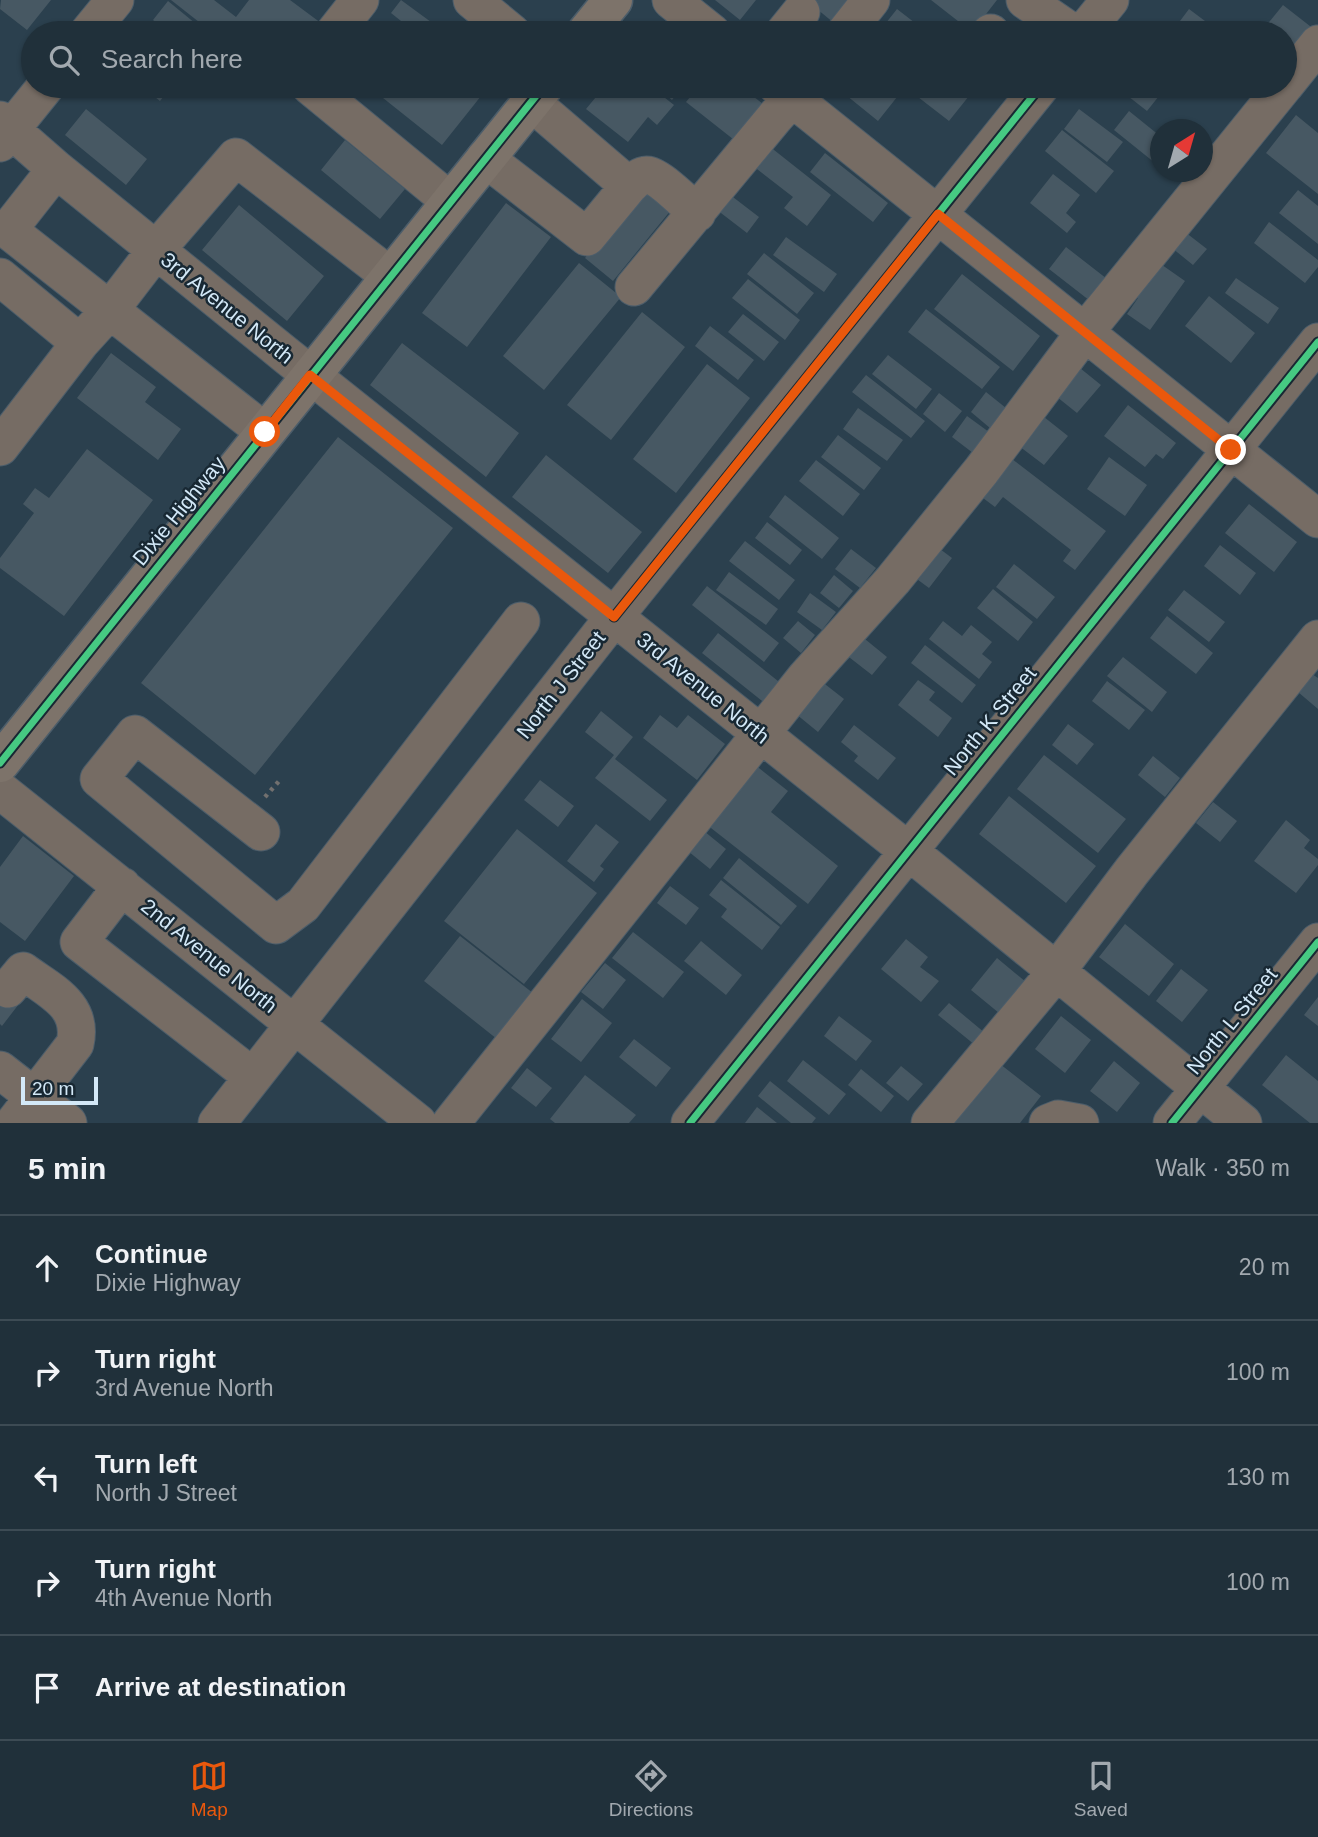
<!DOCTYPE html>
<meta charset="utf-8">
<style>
body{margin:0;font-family:Arial,sans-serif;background:#2d3c45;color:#f1f3f6}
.compass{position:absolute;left:1150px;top:119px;width:63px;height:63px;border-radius:50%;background:#20303a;box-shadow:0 2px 5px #0004;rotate:37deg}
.scale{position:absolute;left:21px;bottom:18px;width:77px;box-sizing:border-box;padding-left:7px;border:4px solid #d3e8f7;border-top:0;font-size:19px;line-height:24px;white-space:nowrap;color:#d3e8f7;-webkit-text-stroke:5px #182833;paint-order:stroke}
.stop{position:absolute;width:21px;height:21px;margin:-16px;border:5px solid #ea580c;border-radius:50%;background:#fff}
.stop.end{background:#ea580c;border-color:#fff;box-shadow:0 2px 7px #0008}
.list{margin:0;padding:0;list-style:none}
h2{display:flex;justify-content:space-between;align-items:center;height:91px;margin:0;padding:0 28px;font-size:30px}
h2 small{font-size:23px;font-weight:400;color:#a2a9af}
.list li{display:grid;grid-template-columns:46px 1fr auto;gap:21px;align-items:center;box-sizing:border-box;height:105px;padding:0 28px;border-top:2px solid #3d4b54}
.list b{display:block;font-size:26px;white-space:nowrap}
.list p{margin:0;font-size:23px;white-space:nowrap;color:#a2a9af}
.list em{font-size:23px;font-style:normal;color:#a2a9af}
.icon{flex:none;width:38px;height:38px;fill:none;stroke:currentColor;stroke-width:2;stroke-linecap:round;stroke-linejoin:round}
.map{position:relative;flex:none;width:1318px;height:1123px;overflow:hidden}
.search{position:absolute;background:#20303a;box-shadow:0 2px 5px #0004;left:21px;right:21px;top:21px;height:77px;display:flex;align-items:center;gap:18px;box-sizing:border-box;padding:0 24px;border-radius:38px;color:#a2a9af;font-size:26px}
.sheet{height:616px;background:#20303a}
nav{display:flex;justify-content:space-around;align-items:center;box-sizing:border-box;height:98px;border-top:2px solid #3d4b54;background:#20303a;font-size:19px;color:#a2a9af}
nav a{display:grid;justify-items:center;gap:4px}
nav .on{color:#ea580c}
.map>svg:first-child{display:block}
</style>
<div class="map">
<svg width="1318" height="1123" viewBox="0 0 1318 1123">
<rect width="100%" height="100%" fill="#2b404e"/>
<!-- building -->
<path fill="#475863" d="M1,0H51L27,30L0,9Z
M171,0H214L236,17L249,0H290L325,26L319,33H258L251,28L247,33H213Z
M401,0L431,22L422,33H416L391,13Z
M715,0H756L740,20Z
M806,0H852L834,23Z
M931,0H997L972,32Z
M168,1L201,28L196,33H169L153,20Z
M1283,5L1315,30L1297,53L1285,43V33H1273L1265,27Z
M897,9L928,33H878Z
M1189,9L1221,33H1171Z
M664,22L678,33H654Z
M141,86H172L160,101Z
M368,86H489L442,145Z
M605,86H650L674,105L657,125L648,117L628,142L586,109Z
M655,86H683L672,100Z
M699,86H740L767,107L738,143L686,102Z
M837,86H977L949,121L905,87L878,121L836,87Z
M1115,86H1167L1147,111Z
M86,109L147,159L126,185L65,135Z
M1079,109L1123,142L1107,162L1064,129Z
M1129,111L1160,136V167L1114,130Z
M1296,115L1318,133V194L1266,153Z
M1062,130L1114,171L1096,193L1045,151Z
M345,140L405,189L380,219L321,170Z
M769,146L831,195L807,226L784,208L793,197L753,166Z
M825,153L888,203L873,222L810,172Z
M1053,174L1080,195L1066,213L1076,222L1067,233L1030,203Z
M647,181L676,204L613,281L585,258Z
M1298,190L1318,206V244L1279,213Z
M729,194L759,217L747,233L717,210Z
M506,203L551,237L467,347L422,313Z
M239,205L324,276L287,321L202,250Z
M1269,222L1318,260V267L1305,283L1254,243Z
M1185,232L1207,249L1193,265L1172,248Z
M786,237L837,274L824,292L773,255Z
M1066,247L1111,282L1094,304L1049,269Z
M764,253L814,293L797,314L747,274Z
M1155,260L1185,281L1150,330L1127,314L1138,298L1131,293Z
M579,263L621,297L544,390L503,356Z
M962,274L1040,336L1013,371L934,309Z
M1236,278L1279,308L1268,324L1225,293Z
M748,279L800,320L785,340L732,298Z
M1209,296L1255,333L1231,363L1185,326Z
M926,309L1000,367L982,389L908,332Z
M642,312L685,347L611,440L567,405Z
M743,314L779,342L764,361L728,332Z
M710,326L754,360L738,380L695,346Z
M402,343L519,433L486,477L370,385Z
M111,353L156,387L145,402L181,429L158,460L77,398Z
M888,355L932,389L916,409L872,374Z
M707,364L750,398L676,493L633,459Z
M1075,364L1101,385L1077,413L1052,393Z
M866,375L925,421L911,438L852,392Z
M986,392L1006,408L990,428L971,412Z
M939,393L962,411L945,432L923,414Z
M1128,405L1176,443L1163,459L1156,454L1145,467L1104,436Z
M858,408L903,440L887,461L843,429Z
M1039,413L1068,436L1044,465L1015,443Z
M967,416L989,432L973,453L952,437Z
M838,435L881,468L864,490L821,457Z
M338,437L453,528L255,775L141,683Z
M87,449L153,500L64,616L0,568V558L34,513L23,504L35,488L49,498Z
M546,455L642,532L608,573L512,497Z
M1109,457L1147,485L1125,516L1087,489Z
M1012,459L1106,531L1075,570L1063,561L1071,550L1003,497L995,507L983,498Z
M816,460L860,494L843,516L799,481Z
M785,495L839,538L822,559L769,517Z
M1249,504L1297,542L1274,572L1225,533Z
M767,522L802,550L790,565L755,538Z
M745,541L795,580L779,600L729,561Z
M932,543L952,558L929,588L910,574Z
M1220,545L1256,573L1240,595L1204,566Z
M851,549L876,568L860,588L835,569Z
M1014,564L1055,597L1037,619L996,587Z
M729,572L778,609L766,625L716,590Z
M834,575L853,591L839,608L820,593Z
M707,586L779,643L764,662L692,605Z
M993,589L1033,622L1018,641L977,608Z
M1184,590L1225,622L1209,642L1168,610Z
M810,593L836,612L822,630L797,612Z
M1167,616L1213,653L1196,674L1150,638Z
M798,621L815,635L801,653L783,638Z
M943,621L962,636L971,625L992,642L982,654L992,662L979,679L929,639Z
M718,633L783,685L767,705L702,653Z
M860,635L887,657L872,675L845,654Z
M925,645L976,685L962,703L911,663Z
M1123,657L1167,692L1152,712L1107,676Z
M1312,674L1318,678V709L1298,692Z
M918,680L935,692L929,700L952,718L938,737L898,705Z
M821,681L844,699L818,732L796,714Z
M1107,681L1145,710L1129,730L1092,701Z
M601,711L633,737L615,759L667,800L650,821L595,778L614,755L585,732Z
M660,715L677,728L688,715L725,744L697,780L643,738Z
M1068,724L1094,744L1077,765L1052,745Z
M854,725L896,758L878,780L854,761L858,756L841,742Z
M1044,755L1126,819L1098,853L1017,789Z
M1153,756L1180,778L1165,797L1138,775Z
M750,761L788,791L771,812L838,866L808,904L702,821Z
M540,780L574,806L558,827L524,800Z
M1009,796L1096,866L1066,903L979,834Z
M1213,802L1237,821L1220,842L1196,823Z
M1286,820L1310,840L1304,848L1318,859V865L1296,893L1254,861Z
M596,824L619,842L600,866L604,869L594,882L567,861Z
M699,827L726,849L710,869L683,847Z
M517,829L597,893L524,984L444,921Z
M23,836L74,876L25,941L0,922V867Z
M739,858L797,906L781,925L723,878Z
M721,880L780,927L762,950L721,917L727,909L709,895Z
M670,886L699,908L686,925L657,903Z
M1125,924L1174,964L1149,996L1099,957Z
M633,932L684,972L663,998L612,958Z
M460,936L538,997L502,1043L424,981Z
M906,939L928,957L920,967L939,981L921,1002L881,969Z
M701,941L742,975L726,995L684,961Z
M997,958L1026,982L999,1013L971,990Z
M605,963L626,980L603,1009L581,992Z
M1181,969L1208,990L1182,1022L1156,1001Z
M0,983L22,1000L2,1026L0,1024Z
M1318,997V1026L1304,1015Z
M582,999L612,1023L581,1062L551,1039Z
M949,1003L985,1033L975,1045L938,1015Z
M839,1016L872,1041L856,1061L824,1036Z
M1061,1016L1091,1040L1065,1073L1035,1049Z
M634,1039L671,1068L656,1087L619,1057Z
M1286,1055L1318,1081V1123H1310L1262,1085Z
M803,1060L846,1094L829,1115L787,1081Z
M1114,1061L1140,1083L1117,1112L1090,1091Z
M1000,1064L1041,1096L1020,1123H954Z
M901,1066L923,1084L908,1101L886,1083Z
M527,1068L552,1088L536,1107L511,1088Z
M861,1069L894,1096L881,1112L848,1085Z
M585,1075L636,1115L629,1123H555L550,1119Z
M770,1081L816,1118L812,1123H791L758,1096Z
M757,1107L777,1123H745Z"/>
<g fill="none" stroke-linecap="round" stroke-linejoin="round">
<!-- minor casing -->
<g stroke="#4c5d6a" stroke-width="39">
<path id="minor" d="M472,0L512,33
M671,0L712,33
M1025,0L1073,33
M88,33L115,0
M334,33L360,0
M784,33L801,12
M845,33L871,0
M990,33H991
M1083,33L1110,0
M1285,85L1318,44
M310,86L450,201
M777,86L1318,519
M0,120L56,169L287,356L927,866L1243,1123
M0,143L46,86
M485,158L587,237L629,186L531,102
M56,169L8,230L265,432
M629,186C634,181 641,174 648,175C660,177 687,204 697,213
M0,277L80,343L110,310L156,250L236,157L390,276
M634,287L775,117L803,86
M0,447L80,343
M0,790L418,1123
M261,832L135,734L99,779L276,925L303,905L521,621
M122,886L79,942L253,1077
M8,989L23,971C50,991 84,1005 75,1044L14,1123
M0,1070L68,1123
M217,1123L614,617L1041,86
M451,1123L806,677L893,580L982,470L1085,332L1284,86
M690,1123L1318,342
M930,1123L1056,972L1132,871L1318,639
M1048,1123L1058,1119L1080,1123
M1172,1123L1318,942"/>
</g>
<!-- major casing -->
<g stroke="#4c5d6a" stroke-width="41">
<path id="major" d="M586,33L613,0
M0,763L544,86"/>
</g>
<!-- path -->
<path stroke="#72706f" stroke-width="4.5" stroke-dasharray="3.5 5" stroke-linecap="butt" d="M265,797L280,780"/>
<!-- minor -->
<use href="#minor" stroke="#766c64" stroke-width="37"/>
<!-- major -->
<use href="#major" stroke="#7d736a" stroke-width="38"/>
<!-- cycleway casing -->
<g stroke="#182833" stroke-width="11">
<path id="cycleway" d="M614,617L1041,86
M0,763L544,86
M690,1123L1318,342
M1172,1123L1318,942"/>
</g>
<!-- cycleway -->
<use href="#cycleway" stroke="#46c982" stroke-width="7"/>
</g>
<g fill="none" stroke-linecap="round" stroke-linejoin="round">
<!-- route -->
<path stroke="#ea580c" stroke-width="9" d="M265,432L310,375L614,617L938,214L1231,450"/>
</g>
<g text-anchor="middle" stroke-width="5" stroke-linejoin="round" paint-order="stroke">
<!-- street labels -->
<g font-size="21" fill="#d3e8f7" stroke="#182833">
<text transform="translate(227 308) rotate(39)" y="7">3rd Avenue North</text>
<text transform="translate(179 511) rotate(-51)" y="7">Dixie Highway</text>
<text transform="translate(561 685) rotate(-52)" y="7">North J Street</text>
<text transform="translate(703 688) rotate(39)" y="7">3rd Avenue North</text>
<text transform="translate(990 721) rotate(-51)" y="7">North K Street</text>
<text transform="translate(209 956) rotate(39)" y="7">2nd Avenue North</text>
<text transform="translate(1232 1021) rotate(-51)" y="7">North L Street</text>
</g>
</g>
</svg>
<svg class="compass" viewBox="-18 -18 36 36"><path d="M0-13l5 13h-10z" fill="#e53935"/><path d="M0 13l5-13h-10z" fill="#a2a9af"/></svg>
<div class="scale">20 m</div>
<div class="stop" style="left:265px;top:432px"></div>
<div class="stop end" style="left:1231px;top:450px"></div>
<div class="search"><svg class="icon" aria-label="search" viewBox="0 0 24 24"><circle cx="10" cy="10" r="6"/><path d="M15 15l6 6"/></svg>Search here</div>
</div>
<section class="sheet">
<h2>5 min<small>Walk · 350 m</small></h2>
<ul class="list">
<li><svg class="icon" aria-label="ahead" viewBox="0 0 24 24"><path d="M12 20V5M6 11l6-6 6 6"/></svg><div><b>Continue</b><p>Dixie Highway</p></div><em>20 m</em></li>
<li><svg class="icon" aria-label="right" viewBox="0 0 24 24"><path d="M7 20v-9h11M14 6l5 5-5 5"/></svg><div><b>Turn right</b><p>3rd Avenue North</p></div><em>100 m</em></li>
<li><svg class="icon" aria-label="left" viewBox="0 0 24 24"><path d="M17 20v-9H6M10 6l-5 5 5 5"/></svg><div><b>Turn left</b><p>North J Street</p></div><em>130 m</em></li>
<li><svg class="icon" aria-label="right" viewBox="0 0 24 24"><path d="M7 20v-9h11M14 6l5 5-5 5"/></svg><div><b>Turn right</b><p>4th Avenue North</p></div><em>100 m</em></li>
<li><svg class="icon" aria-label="arrive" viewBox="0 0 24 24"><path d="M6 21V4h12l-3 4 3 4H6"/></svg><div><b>Arrive at destination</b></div></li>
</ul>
</section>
<nav>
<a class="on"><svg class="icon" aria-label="map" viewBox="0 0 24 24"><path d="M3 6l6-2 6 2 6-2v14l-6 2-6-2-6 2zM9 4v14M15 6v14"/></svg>Map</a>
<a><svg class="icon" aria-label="directions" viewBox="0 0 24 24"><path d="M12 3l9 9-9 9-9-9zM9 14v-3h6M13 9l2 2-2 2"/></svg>Directions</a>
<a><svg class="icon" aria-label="saved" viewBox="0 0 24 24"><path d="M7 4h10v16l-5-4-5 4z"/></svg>Saved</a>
</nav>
